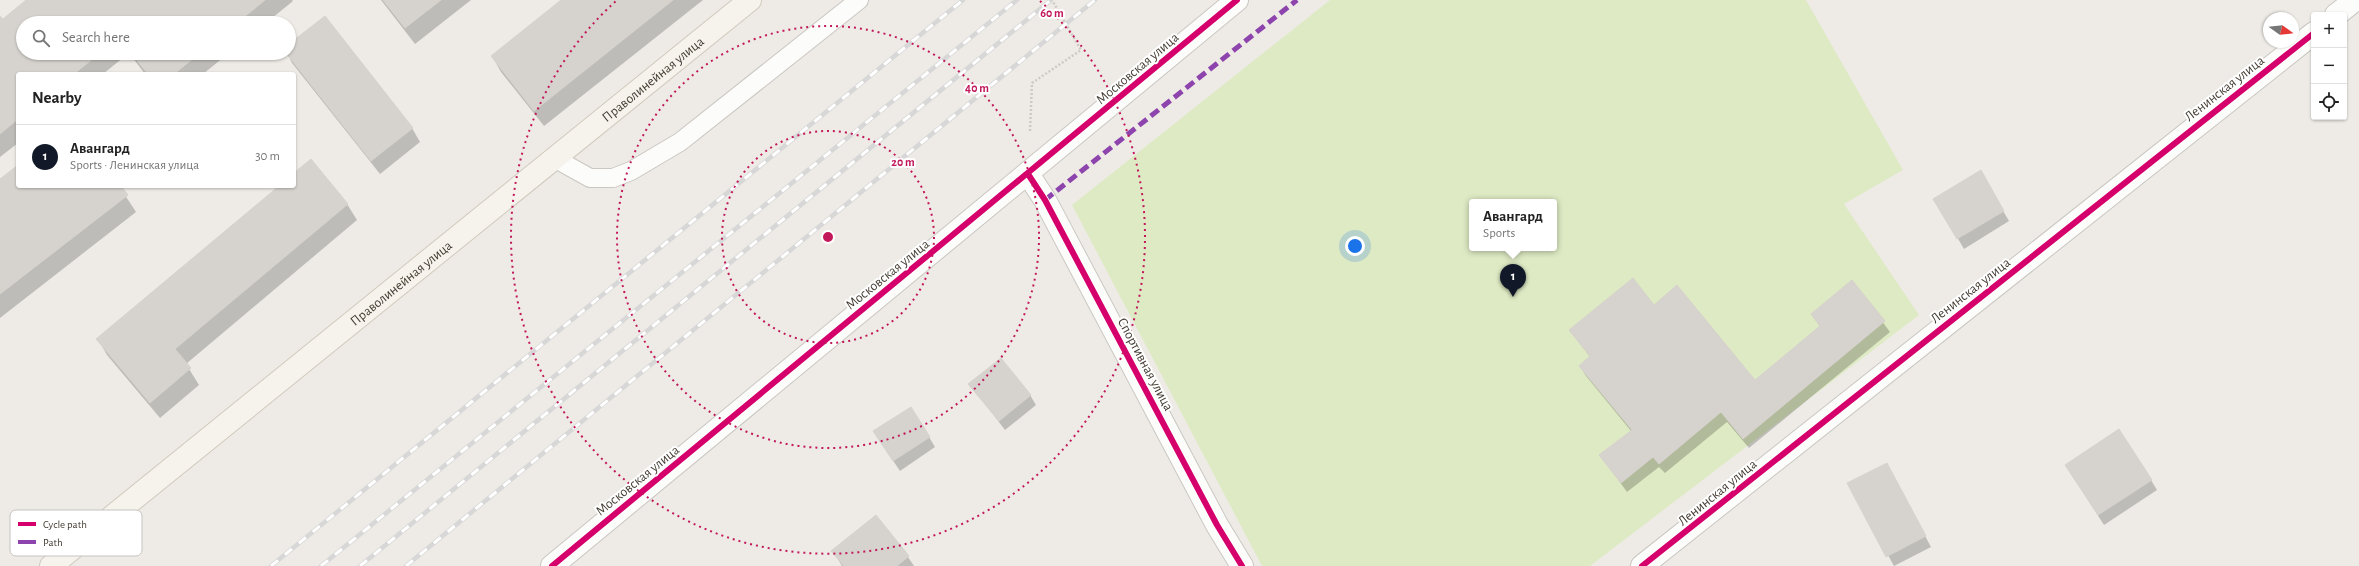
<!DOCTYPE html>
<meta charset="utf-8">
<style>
body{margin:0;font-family:"Alegreya Sans",sans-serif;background:#f2f2f2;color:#222}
.controls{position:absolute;right:12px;top:12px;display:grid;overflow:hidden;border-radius:4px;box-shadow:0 1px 3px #0004}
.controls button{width:36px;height:36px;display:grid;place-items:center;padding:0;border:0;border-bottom:1px solid #e0e0e0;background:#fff;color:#222;font:20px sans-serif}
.compass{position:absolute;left:2263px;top:12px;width:36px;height:36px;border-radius:50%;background:#fff;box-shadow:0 1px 3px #0004;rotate:105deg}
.you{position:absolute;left:1355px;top:246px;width:14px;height:14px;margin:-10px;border:3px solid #fff;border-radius:50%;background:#1a73e8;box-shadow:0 0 0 6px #1a73e833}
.badge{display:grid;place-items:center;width:26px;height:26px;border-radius:50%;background:#111827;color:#fff;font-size:13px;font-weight:700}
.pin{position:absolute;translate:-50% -33px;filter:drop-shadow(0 1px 2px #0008)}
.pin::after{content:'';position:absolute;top:21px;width:14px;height:12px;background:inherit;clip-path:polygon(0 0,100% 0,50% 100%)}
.popup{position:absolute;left:1469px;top:199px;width:88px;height:52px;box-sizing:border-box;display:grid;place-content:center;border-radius:4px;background:#fff;filter:drop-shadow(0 1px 3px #0005);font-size:13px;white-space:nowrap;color:#767676}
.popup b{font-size:15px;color:#222}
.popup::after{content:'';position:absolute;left:50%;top:100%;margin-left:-8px;border:8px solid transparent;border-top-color:#fff}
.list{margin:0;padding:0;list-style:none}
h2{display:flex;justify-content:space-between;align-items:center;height:52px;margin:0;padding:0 16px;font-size:17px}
h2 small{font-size:13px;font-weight:400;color:#767676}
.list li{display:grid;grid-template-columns:26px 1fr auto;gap:12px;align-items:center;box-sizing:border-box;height:64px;padding:0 16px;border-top:1px solid #e0e0e0}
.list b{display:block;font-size:15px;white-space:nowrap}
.list p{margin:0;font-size:13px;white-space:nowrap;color:#767676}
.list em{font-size:13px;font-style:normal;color:#767676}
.icon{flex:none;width:22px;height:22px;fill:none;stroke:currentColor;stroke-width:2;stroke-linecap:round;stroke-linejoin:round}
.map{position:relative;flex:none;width:2359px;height:566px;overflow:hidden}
.search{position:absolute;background:#fff;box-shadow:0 1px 3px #0004;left:16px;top:16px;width:280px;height:44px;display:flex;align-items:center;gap:10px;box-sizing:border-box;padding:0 14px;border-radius:22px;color:#767676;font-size:15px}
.panel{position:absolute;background:#fff;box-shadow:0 1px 3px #0004;left:16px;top:72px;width:280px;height:116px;border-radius:4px}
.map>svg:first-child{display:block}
</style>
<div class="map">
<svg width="2359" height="566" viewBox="0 0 2359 566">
<rect width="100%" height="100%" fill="#eeebe6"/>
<!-- green -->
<path fill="#deeac4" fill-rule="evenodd" d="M1330,0H1806L1903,170L1844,204L1919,315L1590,566H1262L1072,205ZM1472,202H1554V248H1472Z"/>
<!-- shadow -->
<path fill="#0003" d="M28,0H292L293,1L266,23H23V53H229L203,74H145L129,53L103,74H18V143L0,157V17L2,20Z
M381,0H471L415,44Z
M562,0H703L544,126L501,72L492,56Z
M289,45L412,128L420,142L380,174L292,63L287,53H289Z
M18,166V186H119L136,212L0,318V180Z
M1980,172L2009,221L1964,249L1935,199Z
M294,174L347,204L357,220L186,364L199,385L160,418L107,355L98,339L280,186H294Z
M1852,281L1890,332L1749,448L1727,422L1665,473L1659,467L1627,492L1601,456L1631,431L1586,376L1580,366L1590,357L1570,330L1654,306L1755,381L1820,327L1812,314Z
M970,384L1030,395L1036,405L1005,430Z
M929,437L935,447L900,471L880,441Z
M1892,474L1931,547L1894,566L1849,484Z
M2072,475L2151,480L2157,490L2104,525Z
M833,551L908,557L914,566H842Z"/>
<!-- building -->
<path fill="#d6d2cd" stroke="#d6d2cc" d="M26,0H265L237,23H23V53H100L74,74H18V119L0,134V16L3,19Z
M383,0H441L405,28Z
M561,0H673L534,111L491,56Z
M325,16L413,128L371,161L286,53H289V44Z
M131,53H200L174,74H148Z
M311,159L348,204L175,349L191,368L150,403L96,339L279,186H294V173Z
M18,165V186H121L128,195L0,294V179Z
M1981,170L2004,211L1957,239L1933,199Z
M1633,278L1654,305L1677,285L1755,380L1820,326L1811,314L1852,280L1885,321L1743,439L1721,412L1659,464L1653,457L1621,483L1599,455L1632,430L1579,366L1590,356L1569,330Z
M1001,358L1031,395L999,421L968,384Z
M911,407L930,437L893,461L873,431Z
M2119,429L2152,480L2098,515L2065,465Z
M1887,463L1926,536L1886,557L1847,483Z
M876,515L909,556L897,566H844L831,551Z"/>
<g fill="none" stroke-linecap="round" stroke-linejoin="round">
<!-- service casing -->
<g stroke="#cbc7c2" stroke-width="20">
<path id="service" d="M554,158L590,178H613L631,171L680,142L859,0"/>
</g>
<!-- minor casing -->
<g stroke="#cbc7c2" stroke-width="24">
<path id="minor" d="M2336,15L2355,0
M1028,174L1045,200L1217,525L1242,566
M552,566L1237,0
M1642,566L2314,33"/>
</g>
<!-- secondary casing -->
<g stroke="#d0cabe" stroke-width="24">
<g id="secondary">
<path id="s1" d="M51,566L750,0"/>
</g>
</g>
<!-- path -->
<path stroke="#cdcac6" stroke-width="2.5" stroke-dasharray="2 2" stroke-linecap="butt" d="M1030,131L1032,83L1081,50L1052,0"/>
<!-- service -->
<use href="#service" stroke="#fcfcfb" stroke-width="18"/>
<!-- minor -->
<use href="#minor" stroke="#fcfcfb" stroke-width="22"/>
<!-- secondary -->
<use href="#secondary" stroke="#f6f3ec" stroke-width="22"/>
<!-- rail casing -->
<g stroke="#d8d7d7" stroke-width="4.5">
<path id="rail" d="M271,566L963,0
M321,566L1017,0
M360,566L1051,0
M406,566L1095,0"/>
</g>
<!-- rail -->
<use href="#rail" stroke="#fff" stroke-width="3" stroke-dasharray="9" stroke-linecap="butt"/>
<!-- quiet -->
<path stroke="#8e44ad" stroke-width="5" stroke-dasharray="10 5" stroke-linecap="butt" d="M1045,200L1297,0"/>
<!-- cycleway casing -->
<g stroke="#fff" stroke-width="8">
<path id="cycleway" d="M1028,174L1045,200L1217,525L1242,566
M552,566L1237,0
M1642,566L2314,33"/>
</g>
<!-- cycleway -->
<use href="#cycleway" stroke="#d6006c" stroke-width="6"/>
</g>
<!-- distance rings -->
<g fill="none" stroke="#c2185b" stroke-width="2" stroke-dasharray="2 4">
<circle cx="828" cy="237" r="106"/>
<circle cx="828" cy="237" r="211"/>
<path d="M1040 1A317 317 0 1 1 616 1"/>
</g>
<g text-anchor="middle" stroke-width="4" stroke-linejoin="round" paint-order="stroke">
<!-- street labels -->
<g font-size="14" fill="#443c32" stroke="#fff">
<text transform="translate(1137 68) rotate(-40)" y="5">Московская улица</text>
<text dy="5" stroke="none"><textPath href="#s1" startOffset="774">Праволинейная улица</textPath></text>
<text transform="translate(2224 88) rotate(-38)" y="5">Ленинская улица</text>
<text transform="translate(887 274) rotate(-39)" y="5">Московская улица</text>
<text dy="5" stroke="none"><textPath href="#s1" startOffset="450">Праволинейная улица</textPath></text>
<text transform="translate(1970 290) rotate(-38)" y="5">Ленинская улица</text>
<text transform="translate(1146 364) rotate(62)" y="5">Спортивная улица</text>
<text transform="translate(637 480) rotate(-39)" y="5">Московская улица</text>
<text transform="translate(1717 492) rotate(-39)" y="5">Ленинская улица</text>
</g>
</g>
<!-- legend -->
<rect x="10" y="510" width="132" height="46" rx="6" fill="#fff" stroke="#c7c4c2" stroke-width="1"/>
<rect x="18" y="522" width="18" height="4" fill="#d6006c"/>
<rect x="18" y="540" width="18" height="4" fill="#8e44ad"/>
<g font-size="11" fill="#443c32">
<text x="43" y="528">Cycle path</text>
<text x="43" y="546">Path</text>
</g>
<circle cx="828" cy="237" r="6" fill="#c2185b" stroke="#fff" stroke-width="2"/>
<g font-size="12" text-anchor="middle" font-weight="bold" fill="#c2185b" stroke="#fff" stroke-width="4" stroke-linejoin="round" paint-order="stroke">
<text x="1052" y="17">60 m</text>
<text x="977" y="92">40 m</text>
<text x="903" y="166">20 m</text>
</g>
</svg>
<div class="controls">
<button>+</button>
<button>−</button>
<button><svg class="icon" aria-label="locate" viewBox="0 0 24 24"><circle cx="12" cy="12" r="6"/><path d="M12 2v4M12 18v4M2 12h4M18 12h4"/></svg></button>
</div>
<svg class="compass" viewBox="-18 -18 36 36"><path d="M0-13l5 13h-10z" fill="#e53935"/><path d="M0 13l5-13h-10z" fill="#767676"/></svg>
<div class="you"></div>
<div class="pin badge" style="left:1513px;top:297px">1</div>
<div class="popup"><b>Авангард</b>Sports</div>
<div class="search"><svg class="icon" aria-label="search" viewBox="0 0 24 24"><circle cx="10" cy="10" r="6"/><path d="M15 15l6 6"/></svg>Search here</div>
<section class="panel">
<h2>Nearby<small></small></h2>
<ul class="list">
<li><span class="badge">1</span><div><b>Авангард</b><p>Sports · Ленинская улица</p></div><em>30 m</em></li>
</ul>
</section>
</div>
